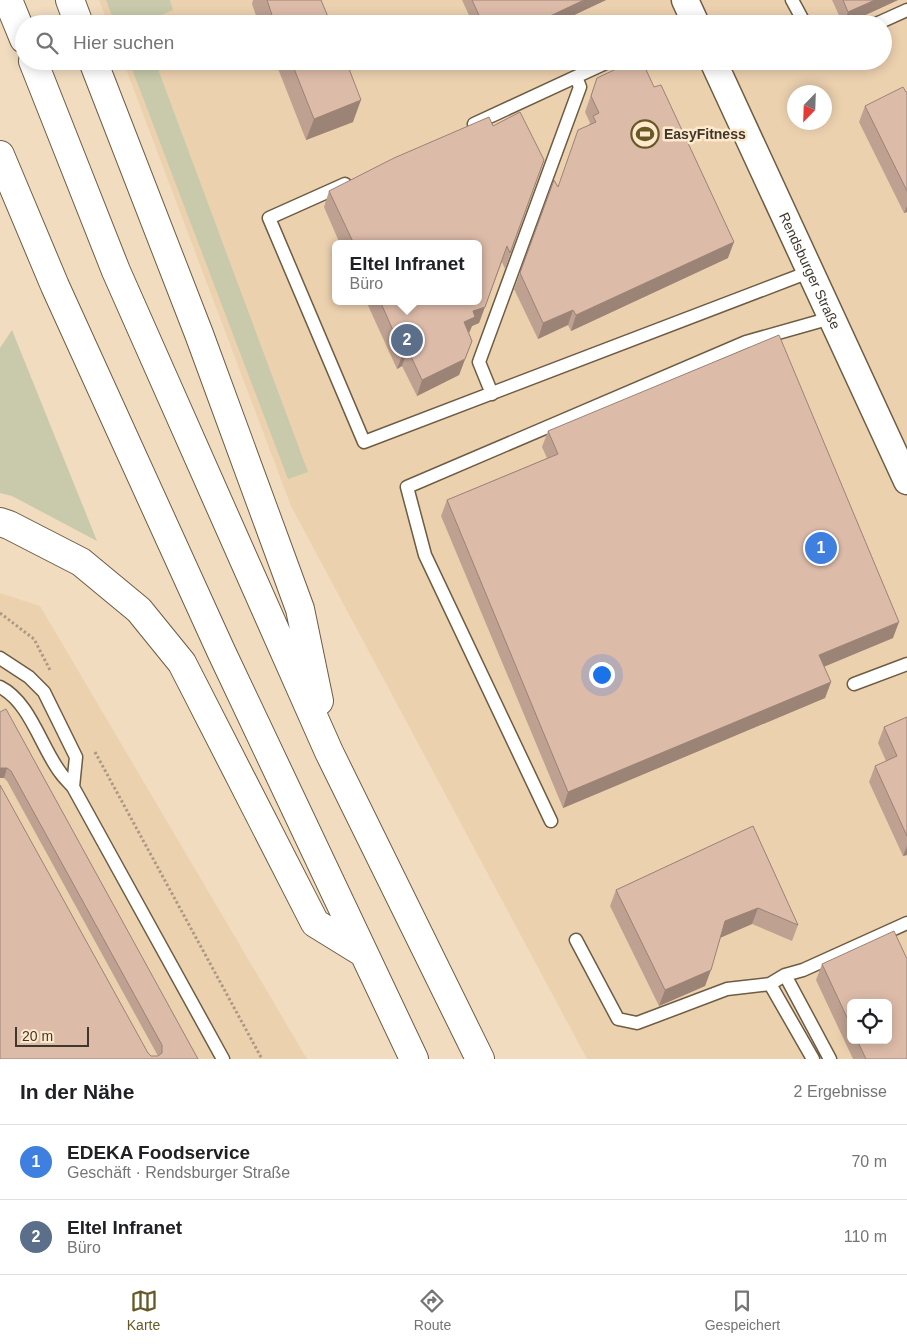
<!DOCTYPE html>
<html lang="de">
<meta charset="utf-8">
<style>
body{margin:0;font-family:Arial,sans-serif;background:#f2f2f2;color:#202124}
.controls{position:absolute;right:15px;bottom:15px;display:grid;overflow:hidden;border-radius:8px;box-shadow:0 2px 12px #0003}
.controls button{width:45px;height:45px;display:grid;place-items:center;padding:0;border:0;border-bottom:1px solid #e0e0e0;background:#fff;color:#202124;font:25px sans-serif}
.compass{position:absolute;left:787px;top:85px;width:45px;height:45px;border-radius:50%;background:#fff;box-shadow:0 2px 12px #0003;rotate:203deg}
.scale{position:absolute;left:15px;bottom:12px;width:74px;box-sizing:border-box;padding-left:5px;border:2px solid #3f372c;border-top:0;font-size:14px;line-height:18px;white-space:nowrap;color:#3f372c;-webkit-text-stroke:4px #fee9cc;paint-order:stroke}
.you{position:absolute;left:601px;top:674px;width:18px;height:18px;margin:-12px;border:4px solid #fff;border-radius:50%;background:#1a73e8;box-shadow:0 0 0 8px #1a73e833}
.badge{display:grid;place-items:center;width:32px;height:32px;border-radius:50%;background:#665926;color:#fff;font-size:16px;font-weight:700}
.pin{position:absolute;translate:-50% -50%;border:2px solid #fff;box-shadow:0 1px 5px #0006}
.popup{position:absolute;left:332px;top:240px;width:150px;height:65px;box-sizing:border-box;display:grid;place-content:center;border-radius:8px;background:#fff;filter:drop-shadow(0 1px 4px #0005);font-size:16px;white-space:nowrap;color:#757577}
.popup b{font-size:19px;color:#202124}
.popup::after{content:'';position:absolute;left:50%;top:100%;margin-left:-10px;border:10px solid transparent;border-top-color:#fff}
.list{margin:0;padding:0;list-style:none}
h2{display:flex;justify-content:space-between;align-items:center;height:65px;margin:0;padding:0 20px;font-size:21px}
h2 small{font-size:16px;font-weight:400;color:#757577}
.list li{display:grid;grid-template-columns:32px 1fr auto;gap:15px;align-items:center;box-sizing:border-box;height:75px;padding:0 20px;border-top:1px solid #e0e0e0}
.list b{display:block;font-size:19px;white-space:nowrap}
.list p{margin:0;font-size:16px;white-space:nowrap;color:#757577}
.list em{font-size:16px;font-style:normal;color:#757577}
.icon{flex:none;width:28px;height:28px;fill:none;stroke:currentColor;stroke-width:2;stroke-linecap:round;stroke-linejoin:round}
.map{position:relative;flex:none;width:907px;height:1059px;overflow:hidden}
.search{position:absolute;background:#fff;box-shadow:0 2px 12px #0003;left:15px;right:15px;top:15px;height:55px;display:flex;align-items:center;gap:12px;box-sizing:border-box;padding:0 18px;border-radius:28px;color:#757577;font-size:19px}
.sheet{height:215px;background:#fff}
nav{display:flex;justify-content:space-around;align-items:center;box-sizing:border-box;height:70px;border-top:1px solid #e0e0e0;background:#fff;font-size:14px;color:#757577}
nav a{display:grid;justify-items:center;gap:2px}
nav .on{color:#665926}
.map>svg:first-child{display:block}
</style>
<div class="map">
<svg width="907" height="1059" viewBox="0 0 907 1059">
<rect width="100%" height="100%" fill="#f1dcbf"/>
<!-- built -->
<path fill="#ecd1af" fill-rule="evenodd" d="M99,0H907V1059H587L291,506L123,61H883V24H108ZM794,92H824V122H794ZM336,244H478V301H336ZM851,1003H888V1040H851Z
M0,593L40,606L307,1059H0Z"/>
<!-- green -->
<path fill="#c8caab" d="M106,0H170L173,10L141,24H115Z
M129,61H155L308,472L288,479Z
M12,330L97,541L12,496L0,493V348Z"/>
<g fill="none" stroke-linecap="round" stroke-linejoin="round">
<!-- service casing -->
<g stroke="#6e5c43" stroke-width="15">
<path id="service" d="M792,0L805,24
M876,24L907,10
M474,124L610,61
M345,184L269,218L364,442L809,272
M492,394L479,362L580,87L576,77
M0,658L29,677L44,692L76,757L73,787
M854,684L907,664
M0,687C30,702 41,747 60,772C64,778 69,782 73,787L223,1059
M551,821L425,555L407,487L746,342L831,318
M576,940L618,1019L637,1023L727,989L770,984
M785,975L830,1059
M813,1059L770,984L785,975L803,970L907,923"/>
</g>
<!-- minor casing -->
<g stroke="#6e5c43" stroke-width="29">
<g id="minor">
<path d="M685,0L696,24"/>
<path id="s1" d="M713,61L907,481"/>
</g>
</g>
<!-- motorway casing -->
<g stroke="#6e5c43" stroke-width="30">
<path id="motorway" d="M8,0L24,39
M70,0L79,24
M33,61L116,271L329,752L480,1059
M93,61L199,334L300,609L319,701
M0,155L55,286L221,651L414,1059
M0,522L9,525L81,562L139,610L182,663L315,923L362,952"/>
</g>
<!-- path -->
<path stroke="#aa9a84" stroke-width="3" stroke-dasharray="2.5 2.5" stroke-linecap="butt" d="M0,613L34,639L50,670
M95,752L262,1059"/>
<!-- service -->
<use href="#service" stroke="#fff" stroke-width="12"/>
<!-- minor -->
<use href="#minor" stroke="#fff" stroke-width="26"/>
<!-- motorway -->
<use href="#motorway" stroke="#fff" stroke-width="28"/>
</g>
<!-- wall -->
<path fill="#bea191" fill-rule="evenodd" d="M253,0H321L331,24H259L252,4Z
M462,0H606L555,24H473Z
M832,0H898L846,24H843Z
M275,61H346L353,122L306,140Z
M597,78L728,258L571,331L568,325L538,339L514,289L554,180L558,187L590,123L585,112Z
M907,92V212L904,213L859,122L865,106Z
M493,126L544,160L505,269L502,262L479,323L472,326L469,333L472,341L459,375L417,396L402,366L397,369L366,301H478V244H340L324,207L329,191Z
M548,431L893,638L824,666L831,682L825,698L563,808L441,516L447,500L547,458L542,447Z
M0,712L198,1059H0L148,1053L151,1056H158L7,781L4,778H0Z
M907,717V855L903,856L869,782L875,766L886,761L878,743L884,727Z
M753,826L798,925L792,941L752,924L721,937L705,986L659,1006L610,906L616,890Z
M822,964L907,1059H853L816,980ZM851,1003L888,1040H851Z"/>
<!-- shaded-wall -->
<path fill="#9b8376" d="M584,0H606L555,24H533Z
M875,0H898L846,24H844L848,12Z
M361,100L353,122L306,140L314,119Z
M907,206V212L904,213Z
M734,242L728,258L571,331L576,315Z
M507,246L479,323L472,326L469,333L464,322L473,311Z
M573,310L568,325L538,339L543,323Z
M472,341L459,375L417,396L422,380Z
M408,350L402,366L397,369L403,353Z
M899,622L893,638L814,671L819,655Z
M831,682L825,698L563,808L568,792Z
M0,768H7L4,778H0Z
M907,846V855L903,856Z
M758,908L752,924L720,938L725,921Z
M711,970L705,986L659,1006L665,990Z"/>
<!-- building -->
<path fill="#ddbba9" stroke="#9b8376" d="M267,0H321L331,24H275Z
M472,0H584L533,24H483Z
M843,0H875L848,12Z
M291,61H346L361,100L314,119Z
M633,61H642L654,87L661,85L734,242L576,315L573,310L543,323L520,273L554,180L558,187L578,130L596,122L593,116L599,113L591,96L597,78Z
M903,87L906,92H907V191L865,106Z
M520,112L544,160L510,253L507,246L485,307L473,311L475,317L464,322L472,341L465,359L422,380L408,350L403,353L380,301H478V244H354L329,191L394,158L489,117L493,126Z
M779,335L899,622L819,655L831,682L568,792L447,500L558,454L548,431Z
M6,709L198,1059H0V785L148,1053L151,1056H158L162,1053V1045L11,771L7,768H0V712Z
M907,717V836L875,766L897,756L884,727Z
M753,826L798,925L758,908L725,921L711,970L665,990L616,890Z
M894,931L907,959V1059H866L857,1040H888V1003H851V1026L822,964Z"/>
<!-- icons -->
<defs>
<g id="stadium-ring" transform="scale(1.4375)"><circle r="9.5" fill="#fee9cc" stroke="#665926" stroke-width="1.5"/><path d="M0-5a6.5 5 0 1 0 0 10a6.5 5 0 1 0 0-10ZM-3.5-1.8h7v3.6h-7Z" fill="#665926"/></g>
</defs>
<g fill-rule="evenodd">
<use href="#stadium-ring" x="645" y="134"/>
</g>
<g text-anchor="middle" stroke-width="5" stroke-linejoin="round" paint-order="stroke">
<!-- poi labels -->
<g font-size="14" font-weight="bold" fill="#3f372c" stroke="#fee9cc" text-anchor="start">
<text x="664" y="139">EasyFitness</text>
</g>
<!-- street labels -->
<g font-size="14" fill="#3f372c" stroke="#fee9cc">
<text dy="5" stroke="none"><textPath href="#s1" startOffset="231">Rendsburger Straße</textPath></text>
</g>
</g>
</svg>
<div class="controls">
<button><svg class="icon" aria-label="locate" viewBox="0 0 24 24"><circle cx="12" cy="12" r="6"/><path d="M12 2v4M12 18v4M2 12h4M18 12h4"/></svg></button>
</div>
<svg class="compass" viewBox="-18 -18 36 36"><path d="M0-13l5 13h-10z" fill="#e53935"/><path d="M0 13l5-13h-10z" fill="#757577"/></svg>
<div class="scale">20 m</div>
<div class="you"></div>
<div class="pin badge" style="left:821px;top:548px;background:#3f7fe0">1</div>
<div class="pin badge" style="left:407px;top:340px;background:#5c6f8a">2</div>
<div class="popup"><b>Eltel Infranet</b>Büro</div>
<div class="search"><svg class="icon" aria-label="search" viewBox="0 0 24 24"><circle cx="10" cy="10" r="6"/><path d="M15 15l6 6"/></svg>Hier suchen</div>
</div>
<section class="sheet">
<h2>In der Nähe<small>2 Ergebnisse</small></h2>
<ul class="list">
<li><span class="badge" style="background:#3f7fe0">1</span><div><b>EDEKA Foodservice</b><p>Geschäft · Rendsburger Straße</p></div><em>70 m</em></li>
<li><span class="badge" style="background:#5c6f8a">2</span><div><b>Eltel Infranet</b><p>Büro</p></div><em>110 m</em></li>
</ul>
</section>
<nav>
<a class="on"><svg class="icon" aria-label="map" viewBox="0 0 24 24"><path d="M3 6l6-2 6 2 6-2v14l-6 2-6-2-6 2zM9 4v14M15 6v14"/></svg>Karte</a>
<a><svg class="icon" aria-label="directions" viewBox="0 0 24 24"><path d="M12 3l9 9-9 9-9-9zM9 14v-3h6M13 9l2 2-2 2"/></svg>Route</a>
<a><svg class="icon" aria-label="saved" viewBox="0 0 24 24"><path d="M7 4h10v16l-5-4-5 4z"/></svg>Gespeichert</a>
</nav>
